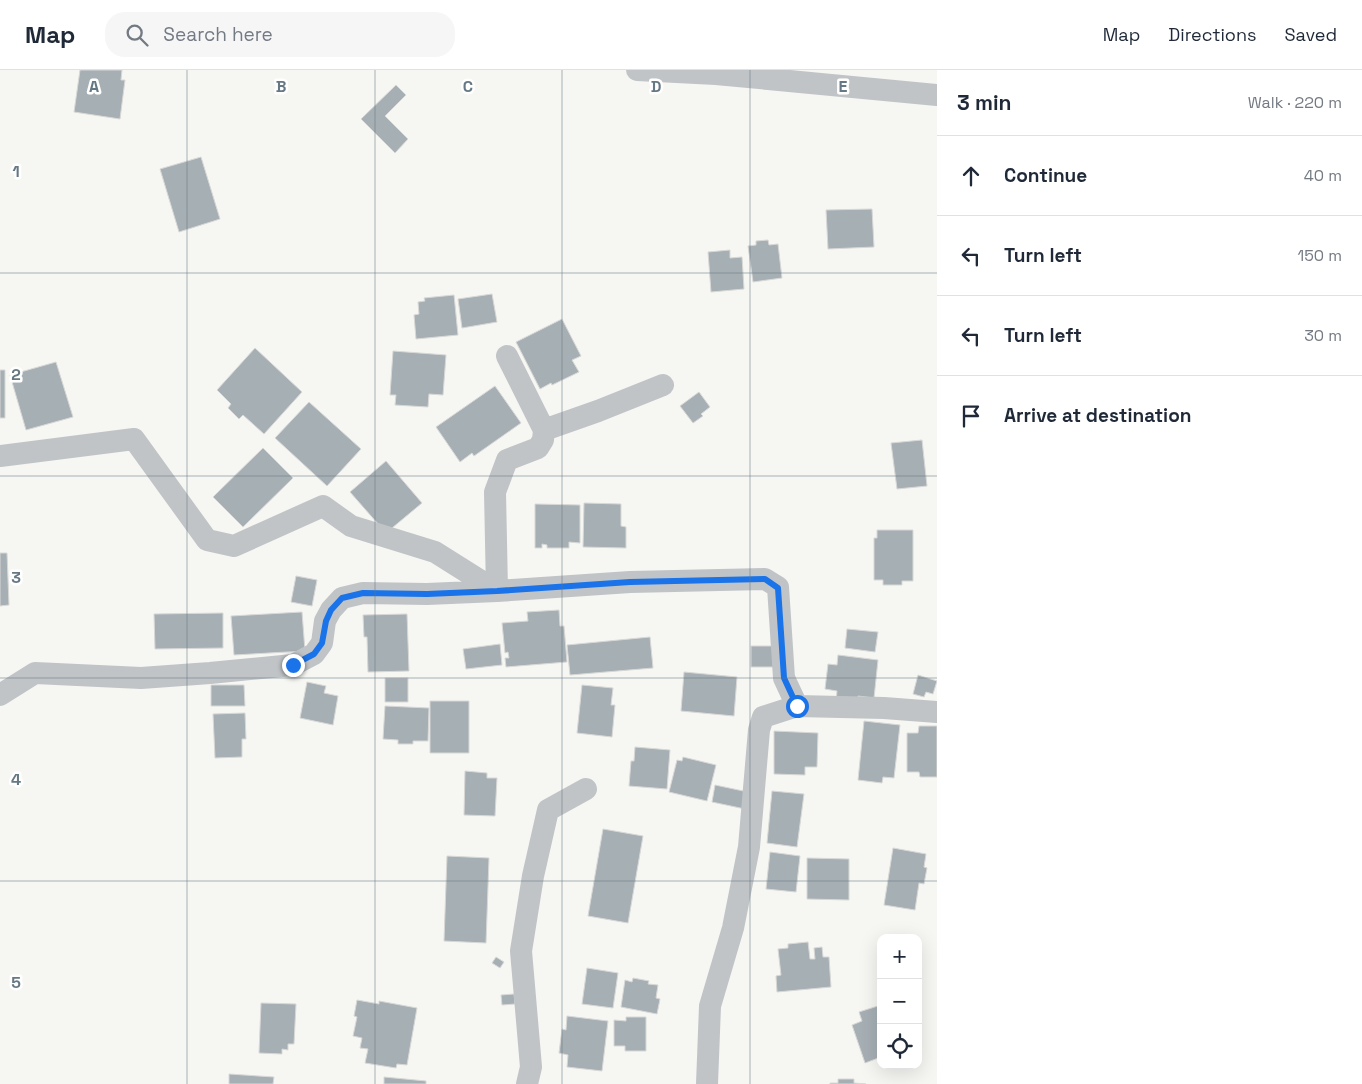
<!DOCTYPE html>
<meta charset="utf-8">
<style>
body{margin:0;font-family:"Space Grotesk",sans-serif;background:#f6f6f7;color:#1f2937}
.controls{position:absolute;right:15px;bottom:15px;display:grid;overflow:hidden;border-radius:10px;box-shadow:0 5px 20px #0002}
.controls button{width:45px;height:45px;display:grid;place-items:center;padding:0;border:0;border-bottom:1px solid #e0e1e3;background:#fff;color:#1f2937;font:25px sans-serif}
.stop{position:absolute;width:15px;height:15px;margin:-11px;border:4px solid #1a73e8;border-radius:50%;background:#fff}
.stop.end{background:#1a73e8;border-color:#fff;box-shadow:0 1px 5px #0008}
.list{margin:0;padding:0;list-style:none}
h2{display:flex;justify-content:space-between;align-items:center;height:65px;margin:0;padding:0 20px;font-size:21px}
h2 small{font-size:16px;font-weight:400;color:#747a83}
.list li{display:grid;grid-template-columns:32px 1fr auto;gap:15px;align-items:center;box-sizing:border-box;height:80px;padding:0 20px;border-top:1px solid #e0e1e3}
.list b{display:block;font-size:19px;white-space:nowrap}
.list em{font-size:16px;font-style:normal;color:#747a83}
.icon{flex:none;width:28px;height:28px;fill:none;stroke:currentColor;stroke-width:2;stroke-linecap:round;stroke-linejoin:round}
.map{position:relative;flex:none;width:937px;height:1014px;overflow:hidden}
header{display:flex;align-items:center;gap:30px;box-sizing:border-box;height:70px;padding:0 25px;background:#fff;border-bottom:1px solid #e0e1e3}
header strong{font-size:24px}
nav{display:flex;gap:28px;margin-inline-start:auto;font-size:18px}
.search{width:350px;height:45px;background:#f6f6f7;display:flex;align-items:center;gap:12px;box-sizing:border-box;padding:0 18px;border-radius:20px;color:#747a83;font-size:19px}
main{display:flex}
aside{flex:1;background:#fff}
.map>svg:first-child{display:block}
</style>
<header>
<strong>Map</strong>
<div class="search"><svg class="icon" aria-label="search" viewBox="0 0 24 24"><circle cx="10" cy="10" r="6"/><path d="M15 15l6 6"/></svg>Search here</div>
<nav><a>Map</a><a>Directions</a><a>Saved</a></nav>
</header>
<main>
<div class="map">
<svg width="937" height="1014" viewBox="0 0 937 1014">
<rect width="100%" height="100%" fill="#f6f6f3"/>
<!-- building -->
<path fill="#a6afb4" stroke="#d8d8d6" d="M80,0H122L121,10H125L120,49L74,42Z
M396,15L406,25L385,46L408,69L395,83L361,49Z
M201,87L220,149L179,162L160,99Z
M872,139L874,177L828,179L826,140Z
M768,170L769,175L778,174L782,208L753,212L748,176L756,175V171Z
M730,180V188L742,187L744,219L711,222L708,182Z
M492,224L497,252L462,258L458,229Z
M454,225L458,265L416,269L414,245L419,244L418,232L425,231L424,228Z
M562,249L581,286L572,290L579,302L552,315L551,313L540,319L516,272Z
M255,278L302,322L264,364L243,345L239,349L228,338L231,334L217,320Z
M393,281L446,285L443,325L429,324L428,337L395,335L396,325H390Z
M56,292L73,347L26,360L10,305Z
M0,300H5V348H0Z
M495,316L521,353L474,386L472,383L460,392L436,357Z
M699,322L710,337L701,344L703,346L693,353L680,336Z
M309,332L361,379L327,416L275,368Z
M922,370L927,416L897,419L891,373Z
M263,378L293,408L243,457L213,427Z
M386,391L422,433L386,463L350,422Z
M584,433L621,434V456L626,457V478L583,477Z
M535,434L580,435V473L569,472V478H547V475L542,474V478H535Z
M877,460H913V511H902V515H883V510H874V468H877Z
M0,483H7L9,535L0,536Z
M296,506L317,510L312,536L291,532Z
M559,540L560,556H564L567,592L506,597L505,588H509L508,582L505,583L502,553L528,551L527,542Z
M302,542L305,581L234,585L231,546Z
M223,543V578L155,579L154,544Z
M407,544L409,601L368,602L367,567H364L363,545Z
M847,559L878,562L875,582L845,578Z
M650,567L653,598L570,605L567,575Z
M500,574L502,595L466,599L463,579Z
M751,576H776V597H751Z
M838,585L878,590L874,628L858,626V633L836,631L837,621L825,619L828,594L837,595Z
M684,602L737,607L734,646L681,641Z
M918,605L937,611L933,624L926,622L924,627L913,624Z
M385,608H408V632H385Z
M307,612L326,616L324,623L338,626L333,655L300,648Z
M211,615H244L245,636H211Z
M582,615L613,618L611,635H615L612,667L577,663Z
M430,631H469V683H430Z
M385,636L429,638L428,671H413V674H398V670L383,669Z
M245,643L246,669H242V687L215,688L213,644Z
M864,651L900,655L894,708L883,707L882,713L858,710Z
M919,656H937V707H920L919,702H907V663H918Z
M774,661L818,663L817,697H805V705L774,704Z
M635,677L670,680L667,719L629,716L631,691H634Z
M683,687L716,695L707,731L669,722L677,690L682,691Z
M465,701L487,703V708H497L495,746L464,745Z
M715,715L748,722L745,739L712,732Z
M772,721L804,724L797,777L767,773Z
M603,759L643,766L628,853L588,846Z
M893,778L926,784L924,797L927,798L924,814L919,813L915,840L884,835Z
M770,782L800,786L796,822L766,819Z
M447,786L489,788L486,873L444,871Z
M807,788L849,789V830L807,829Z
M808,872L810,889H815L814,878L822,877L823,887H829L831,917L777,922L776,906L781,905L778,879L788,878V874Z
M496,887L504,892L500,898L492,893Z
M587,898L618,903L613,938L582,934Z
M633,908L649,911L648,914L658,915L656,928L660,929L657,944L621,937L625,910L632,912Z
M514,924L515,934L502,935L501,925Z
M357,930L379,934V931L417,938L407,995L397,994L396,998L365,993L368,979L360,978L362,968L353,966L357,947L354,946Z
M261,933L296,934L294,974H288V980L282,979V984L259,983Z
M881,935V987L865,993L852,955L862,951L859,942Z
M567,946L608,951L602,1001L567,997L568,985L559,983L562,959L566,960Z
M626,947H646V981H625V976H614V950L626,951Z
M229,1004L274,1007L273,1014H229Z
M384,1007L426,1011V1014H384Z
M838,1009H854V1013L866,1014H830V1013H838Z"/>
<g fill="none" stroke-linecap="round" stroke-linejoin="round">
<!-- minor -->
<path stroke="#c0c4c7" stroke-width="22" d="M637,0L716,4L937,25
M544,360L598,341L663,315
M0,386L134,369L207,470L234,476L323,436L351,456L435,482L497,521
M497,521L495,422L507,390L538,378L543,370L544,360L507,286
M0,625L35,603L141,608L210,603L293,595L314,584L322,573L325,551L331,540L342,528L363,523L427,524L497,521L630,512L765,509L778,517L784,608L797,636
M527,1014L531,997L521,881L533,806L548,740L586,719
M707,1014L710,936L733,858L749,777L759,660L763,647L797,636L884,638L937,642"/>
</g>
<g fill="none" stroke-linecap="round" stroke-linejoin="round">
<!-- route -->
<path stroke="#1a73e8" stroke-width="6" d="M293,595L314,584L322,573L326,551L331,540L342,528L363,523L427,524L497,521L630,512L765,509L778,518L784,608L797,636"/>
</g>
<!-- grid -->
<path fill="none" stroke="#667883" stroke-width="1" stroke-opacity="0.55" d="M187,0V1014M375,0V1014M562,0V1014M750,0V1014M0,203H937M0,406H937M0,608H937M0,811H937"/>
<g font-size="16" text-anchor="middle" font-weight="bold" fill="#667883" stroke="#fff" stroke-width="5" stroke-linejoin="round" paint-order="stroke">
<text x="94" y="22">A</text>
<text x="281" y="22">B</text>
<text x="468" y="22">C</text>
<text x="656" y="22">D</text>
<text x="843" y="22">E</text>
<text x="16" y="107">1</text>
<text x="16" y="310">2</text>
<text x="16" y="513">3</text>
<text x="16" y="715">4</text>
<text x="16" y="918">5</text>
</g>
</svg>
<div class="controls">
<button>+</button>
<button>−</button>
<button><svg class="icon" aria-label="locate" viewBox="0 0 24 24"><circle cx="12" cy="12" r="6"/><path d="M12 2v4M12 18v4M2 12h4M18 12h4"/></svg></button>
</div>
<div class="stop" style="left:797px;top:636px"></div>
<div class="stop end" style="left:293px;top:595px"></div>
</div>
<aside>
<h2>3 min<small>Walk · 220 m</small></h2>
<ul class="list">
<li><svg class="icon" aria-label="ahead" viewBox="0 0 24 24"><path d="M12 20V5M6 11l6-6 6 6"/></svg><div><b>Continue</b></div><em>40 m</em></li>
<li><svg class="icon" aria-label="left" viewBox="0 0 24 24"><path d="M17 20v-9H6M10 6l-5 5 5 5"/></svg><div><b>Turn left</b></div><em>150 m</em></li>
<li><svg class="icon" aria-label="left" viewBox="0 0 24 24"><path d="M17 20v-9H6M10 6l-5 5 5 5"/></svg><div><b>Turn left</b></div><em>30 m</em></li>
<li><svg class="icon" aria-label="arrive" viewBox="0 0 24 24"><path d="M6 21V4h12l-3 4 3 4H6"/></svg><div><b>Arrive at destination</b></div></li>
</ul>
</aside>
</main>
